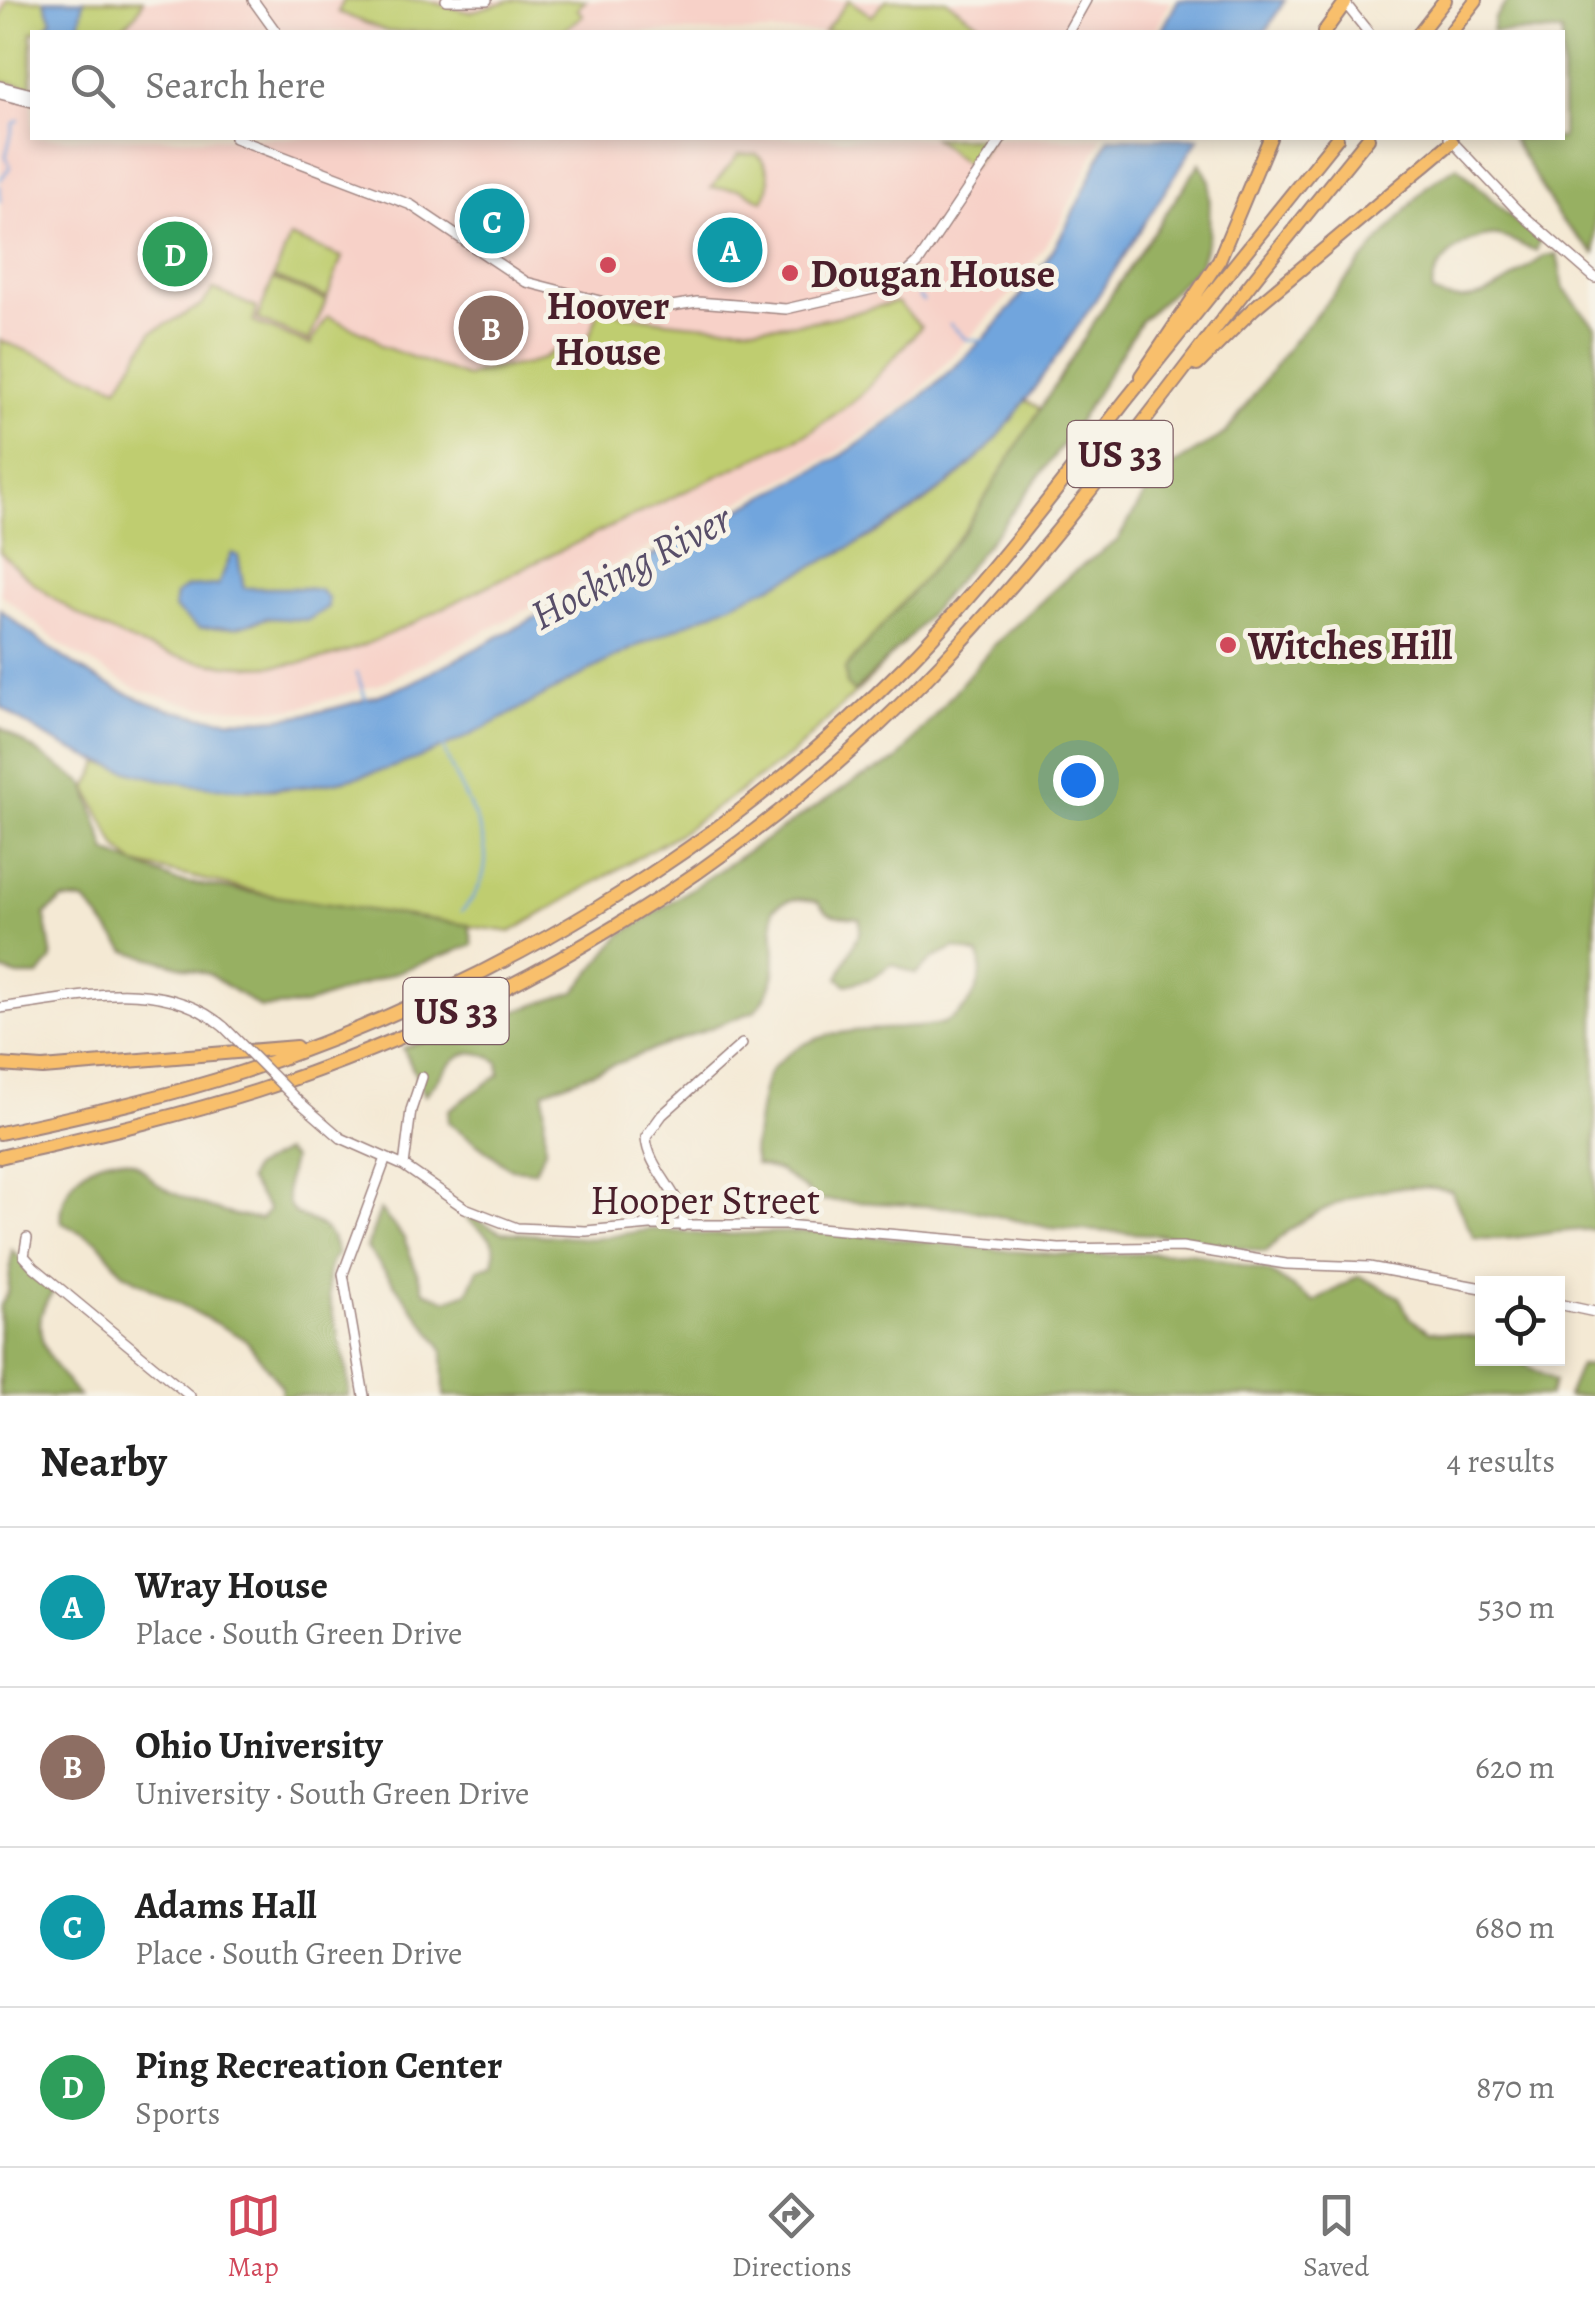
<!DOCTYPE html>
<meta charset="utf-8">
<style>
body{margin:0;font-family:Alegreya,serif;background:#f2f2f2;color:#222}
.controls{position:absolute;right:30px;bottom:30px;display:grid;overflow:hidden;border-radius:0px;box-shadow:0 5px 15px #0003}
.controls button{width:90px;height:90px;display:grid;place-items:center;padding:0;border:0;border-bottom:2px solid #e0e0e0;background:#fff;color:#222;font:50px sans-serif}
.you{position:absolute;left:1078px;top:780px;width:35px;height:35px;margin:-25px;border:8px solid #fff;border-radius:50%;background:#1a73e8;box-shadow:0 0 0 15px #1a73e833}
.badge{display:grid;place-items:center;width:65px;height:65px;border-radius:50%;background:#d1495b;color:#fff;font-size:32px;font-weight:700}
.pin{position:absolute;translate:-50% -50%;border:5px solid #fff;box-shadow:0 2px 10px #0006}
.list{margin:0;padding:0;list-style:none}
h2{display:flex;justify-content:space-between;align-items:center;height:130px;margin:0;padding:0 40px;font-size:42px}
h2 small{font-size:32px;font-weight:400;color:#767676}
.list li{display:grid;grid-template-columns:65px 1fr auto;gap:30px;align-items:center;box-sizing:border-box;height:160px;padding:0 40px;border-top:2px solid #e0e0e0}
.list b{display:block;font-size:38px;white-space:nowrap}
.list p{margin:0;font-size:32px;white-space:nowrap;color:#767676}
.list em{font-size:32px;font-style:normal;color:#767676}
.icon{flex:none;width:55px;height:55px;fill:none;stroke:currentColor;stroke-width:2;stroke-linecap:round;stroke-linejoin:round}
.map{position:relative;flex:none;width:1595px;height:1396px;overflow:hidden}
.search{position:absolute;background:#fff;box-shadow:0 5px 15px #0003;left:30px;right:30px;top:30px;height:110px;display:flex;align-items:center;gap:25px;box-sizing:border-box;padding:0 35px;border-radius:0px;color:#767676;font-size:38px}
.sheet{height:770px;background:#fff}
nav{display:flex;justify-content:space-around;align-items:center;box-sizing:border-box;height:140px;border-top:2px solid #e0e0e0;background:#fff;font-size:28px;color:#767676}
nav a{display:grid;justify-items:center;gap:5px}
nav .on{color:#d1495b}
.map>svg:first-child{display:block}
</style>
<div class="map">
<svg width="1595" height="1396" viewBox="0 0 1595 1396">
<rect width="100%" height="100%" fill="#f7f3e8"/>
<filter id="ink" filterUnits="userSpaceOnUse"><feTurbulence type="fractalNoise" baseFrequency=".01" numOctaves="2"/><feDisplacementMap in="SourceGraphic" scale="20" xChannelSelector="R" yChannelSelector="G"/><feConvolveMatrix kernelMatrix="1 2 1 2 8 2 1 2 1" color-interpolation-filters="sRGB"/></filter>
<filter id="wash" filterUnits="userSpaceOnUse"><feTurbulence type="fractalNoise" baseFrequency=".0048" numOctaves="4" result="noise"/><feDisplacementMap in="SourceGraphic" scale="40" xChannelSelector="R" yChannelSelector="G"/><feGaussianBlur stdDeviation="2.25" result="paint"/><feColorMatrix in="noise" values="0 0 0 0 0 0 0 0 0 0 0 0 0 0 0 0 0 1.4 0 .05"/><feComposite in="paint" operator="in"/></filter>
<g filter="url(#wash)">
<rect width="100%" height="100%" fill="#f4e9d4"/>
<!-- built -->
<path fill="#f7d1c8" d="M0,0H1171L1155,32H32V138H1102L1059,225L1015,289L910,401L834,454L380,684L293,709L200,707L137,689L61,645L0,593Z"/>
<!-- green -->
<path fill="#bfcd6f" stroke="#84764d" stroke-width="2.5" d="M7,0H143C128,46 73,32 32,32V87L0,81V19Z
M344,0H424L469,12L511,0H586L577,9L583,15L562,32H388L338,12Z
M849,0L872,16L886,0H946L991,32H824Z
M933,138H990L971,168Z
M739,154H757C770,167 773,185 763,201L740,189L711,188Z
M290,237L342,257L327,298L274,277Z
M273,279L326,300L309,341L257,319Z
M213,289L257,308L253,322L310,345L328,316L373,337L381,346L467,377C494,363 515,371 536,361C561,351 552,343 587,342L600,308C655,324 742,330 799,323C832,320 865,309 897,302L921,327L859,397L810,432C716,476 623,521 530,565C473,592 417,624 359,647C232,697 91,646 0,552V340L118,387L152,332L202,305Z
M1025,400L1043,410L955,580L872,677L791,755L683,831L511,932L313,905L135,864L117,848L87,788L100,763C164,779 228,795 294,788C421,776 530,699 641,644C754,588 901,543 988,447C1001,433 1013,415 1025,400Z"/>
<!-- forest -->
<path fill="#97b062" stroke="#706846" stroke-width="2.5" d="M1509,0H1595V254L1560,219L1512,138H1562V32H1492L1494,19Z
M1200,163L1210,181L1209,234L1200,265L1141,321L1070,435L1001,527L910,637L854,692L847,685L845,669L965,530L1113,292Z
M1457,166L1521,227L1540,239L1536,251C1523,247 1511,238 1498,236C1470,233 1427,264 1433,293C1476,314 1510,278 1545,256L1557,254L1564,289L1595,326V1230C1554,1228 1515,1243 1474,1238L1451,1191C1394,1179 1344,1195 1295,1226C1283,1233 1276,1244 1265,1252L1163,1235L1050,1228L963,1208L820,1200L779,1171L755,1164L753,1152C756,1134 761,1082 771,1070C816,1019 877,1034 936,1025C965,1020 988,982 979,955L955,948L934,958L916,974L892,964L872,978L847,985L838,978L860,931V919C842,915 830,920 818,902C801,898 787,897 773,909C772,948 785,979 755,1011L544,1091L545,1150L534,1171L511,1169L448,1122L449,1110L500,1074L498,1062C458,1035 446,1073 425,1095L403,1048L575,992L621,935L856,780L896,761L993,646L1072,573L1117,541L1157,475L1226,433L1291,344L1426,187Z
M0,727L85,784L107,852L176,881L469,925L473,945L305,1005L261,1008L208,974L126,951L85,901L62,900L45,915L52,959L39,976H18L0,970Z
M284,1152L292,1159C269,1244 326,1197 337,1254C309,1281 353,1352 348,1396H282L281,1386L246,1340L122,1272L97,1241L62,1223C57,1188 92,1149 130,1161C143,1165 148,1178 159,1185C184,1200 231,1218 261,1219L269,1210L248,1180L252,1169Z
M380,1210L404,1238L424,1291L446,1300L468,1292L478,1269L493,1264C501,1230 477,1235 460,1211L501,1232L594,1239L653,1229L708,1235L825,1231L1009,1251L1082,1256L1187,1252L1270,1272L1314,1302L1359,1276L1399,1297L1410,1318L1429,1331L1478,1337L1482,1340V1358L1516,1359L1554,1382L1549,1396H444L443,1351L438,1341L367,1248Z
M12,1250L53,1292C22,1329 53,1366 79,1396H0V1307L8,1292Z
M1580,1365L1595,1366V1396H1567Z"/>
<!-- water -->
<path fill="#71a5dd" stroke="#5e6284" stroke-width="2.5" d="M44,0H84L78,32H42L52,20Z
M1178,0H1285L1265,32H1161Z
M1109,138H1199C1148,216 1101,296 1046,372C1027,397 1009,427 986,450C894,542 761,589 646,642C564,680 488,734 402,764C269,810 113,793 0,706V609C137,725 239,750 409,684L841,456C924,401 1001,334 1054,248C1075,213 1091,174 1109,138Z
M232,553L238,556L244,588H304L320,590L328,598V607L308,620L267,618L237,627L199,628L174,609L176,594L187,587L218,585Z"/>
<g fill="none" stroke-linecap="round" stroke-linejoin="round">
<!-- stream -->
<path stroke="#71a5dd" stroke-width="2.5" d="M0,180L10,167L6,156L14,123L19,120
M0,186V201
M919,297L923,301
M950,324L966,339L982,341
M357,673L366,700
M443,746C463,810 516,853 462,911"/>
</g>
</g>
<g filter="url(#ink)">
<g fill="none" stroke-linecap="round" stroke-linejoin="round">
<!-- minor casing -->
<g stroke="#9f8480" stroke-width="12">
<path id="minor" d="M253,0L276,32
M446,0H487
M1348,0L1345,3L1368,32
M1068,32L1086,0
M0,86L32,94
M0,94L32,102
M235,138L411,205L526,282L639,311L697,302L786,309L895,284L918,263L1002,138
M1449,138L1517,210L1595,278
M0,1008C75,999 161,973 224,1027
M296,1099L341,1138L404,1166L465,1208L517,1228L586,1231L650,1225H785L1059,1249L1182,1247L1286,1264L1369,1267L1482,1288
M404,1166L411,1110L422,1077
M683,1226C689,1201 647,1170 646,1137L662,1115L742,1044
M27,1238L24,1256L34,1267L190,1396
M1558,1304L1595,1312
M364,1396L343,1274L386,1158"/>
</g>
<!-- highway casing -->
<g stroke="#9f8480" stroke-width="16">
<path id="highway" d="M1324,32L1345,3
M1420,32L1445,0
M1451,32L1476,0
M1197,365L1253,309L1452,142
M1141,376L1219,260L1270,138
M0,1065L43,1068L296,1047
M0,1133C81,1115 163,1098 242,1072C491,989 721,852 906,665C987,583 1055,491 1126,400C1196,312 1267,226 1337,138
M0,1157C86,1137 172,1118 257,1091C508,1010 743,867 927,678C1024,579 1108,469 1192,359C1249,284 1309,211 1368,138"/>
</g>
<!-- minor -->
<use href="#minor" stroke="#fff" stroke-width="9"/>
<!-- highway -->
<use href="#highway" stroke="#f8bf6c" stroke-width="12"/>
<!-- minor-bridge casing -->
<g stroke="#9f8480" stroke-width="12" stroke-linecap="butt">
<path id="minor-bridge" d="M224,1027L296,1099"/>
</g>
<!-- minor-bridge -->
<use href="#minor-bridge" stroke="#fff" stroke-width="9"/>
</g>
</g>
<!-- markers -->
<g fill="#d1495b" stroke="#f7f3e8" stroke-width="4">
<circle cx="608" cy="265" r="10"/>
<circle cx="790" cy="273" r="10"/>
<circle cx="1228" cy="645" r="10"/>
</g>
<g text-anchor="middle" stroke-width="10" stroke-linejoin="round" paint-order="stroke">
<!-- shield labels -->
<g fill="#f7f3e8" stroke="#7e5f64" stroke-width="2.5">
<rect x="1067.5" y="421" width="105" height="66" rx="8"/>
<rect x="403.5" y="978" width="105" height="66" rx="8"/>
</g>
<g font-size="38" font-weight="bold" fill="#4a1f2b">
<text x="1120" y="467">US 33</text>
<text x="456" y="1024">US 33</text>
</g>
<!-- poi labels -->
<g font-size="40" font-weight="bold" fill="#4a1f2b" stroke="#f7f3e8" text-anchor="start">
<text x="810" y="287">Dougan House</text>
<text x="608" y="319" text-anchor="middle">Hoover<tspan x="608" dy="46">House</tspan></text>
<text x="1248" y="659">Witches Hill</text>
</g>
<!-- street labels -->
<g font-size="40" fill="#4a1f2b" stroke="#f7f3e8">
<text x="705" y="1214">Hooper Street</text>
</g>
<!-- water labels -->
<g font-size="42" font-style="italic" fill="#584e69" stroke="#f7f3e8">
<text transform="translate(630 566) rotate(-28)" y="15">Hocking River</text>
</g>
</g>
</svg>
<div class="controls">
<button><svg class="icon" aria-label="locate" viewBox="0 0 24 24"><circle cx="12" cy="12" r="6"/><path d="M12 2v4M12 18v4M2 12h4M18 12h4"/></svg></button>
</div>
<div class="you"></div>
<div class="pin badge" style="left:730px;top:250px;background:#0f9aa8">A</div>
<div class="pin badge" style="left:491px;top:328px;background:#8d6e63">B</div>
<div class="pin badge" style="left:492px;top:221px;background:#0f9aa8">C</div>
<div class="pin badge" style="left:175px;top:254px;background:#2e9e5b">D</div>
<div class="search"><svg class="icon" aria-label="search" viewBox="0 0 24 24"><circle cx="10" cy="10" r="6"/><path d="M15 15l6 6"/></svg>Search here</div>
</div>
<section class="sheet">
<h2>Nearby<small>4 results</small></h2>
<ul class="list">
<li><span class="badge" style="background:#0f9aa8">A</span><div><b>Wray House</b><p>Place · South Green Drive</p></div><em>530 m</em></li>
<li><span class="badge" style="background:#8d6e63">B</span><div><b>Ohio University</b><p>University · South Green Drive</p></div><em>620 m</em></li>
<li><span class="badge" style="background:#0f9aa8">C</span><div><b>Adams Hall</b><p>Place · South Green Drive</p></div><em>680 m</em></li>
<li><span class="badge" style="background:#2e9e5b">D</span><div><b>Ping Recreation Center</b><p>Sports</p></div><em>870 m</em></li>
</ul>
</section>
<nav>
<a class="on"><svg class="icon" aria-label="map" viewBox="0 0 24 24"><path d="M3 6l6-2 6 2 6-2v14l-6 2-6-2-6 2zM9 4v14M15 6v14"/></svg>Map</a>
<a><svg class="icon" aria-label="directions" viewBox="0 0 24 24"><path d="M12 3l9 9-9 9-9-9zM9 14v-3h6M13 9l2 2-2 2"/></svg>Directions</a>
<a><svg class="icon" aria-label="saved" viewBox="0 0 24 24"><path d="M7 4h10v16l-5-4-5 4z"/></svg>Saved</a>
</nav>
